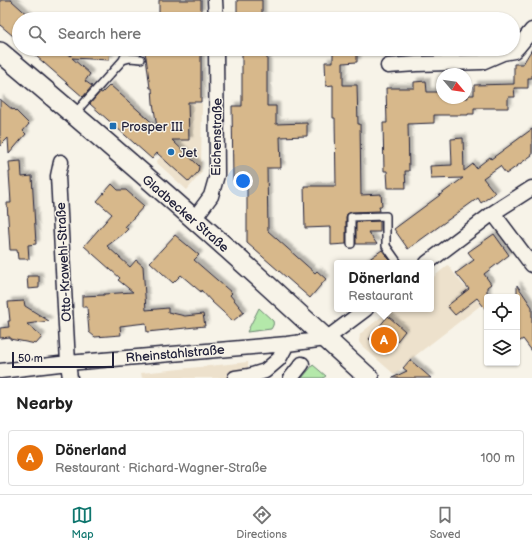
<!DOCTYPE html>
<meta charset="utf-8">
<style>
body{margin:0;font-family:"Balsamiq Sans",sans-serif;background:#f6f6f6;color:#222}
.controls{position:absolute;right:12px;bottom:12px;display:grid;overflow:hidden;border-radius:4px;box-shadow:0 1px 3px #0004}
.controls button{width:36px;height:36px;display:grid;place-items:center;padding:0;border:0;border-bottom:1px solid #e0e0e0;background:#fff;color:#222;font:20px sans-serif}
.compass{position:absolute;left:436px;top:68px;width:36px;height:36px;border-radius:50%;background:#fff;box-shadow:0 1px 3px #0004;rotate:119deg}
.scale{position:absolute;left:12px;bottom:10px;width:102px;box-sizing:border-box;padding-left:4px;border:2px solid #22223b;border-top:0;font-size:11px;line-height:14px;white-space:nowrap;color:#22223b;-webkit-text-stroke:3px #f7f3e8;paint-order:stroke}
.you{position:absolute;left:243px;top:181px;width:14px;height:14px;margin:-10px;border:3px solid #fff;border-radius:50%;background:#1a73e8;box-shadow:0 0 0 6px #1a73e833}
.badge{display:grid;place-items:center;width:26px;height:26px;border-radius:50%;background:#0f766e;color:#fff;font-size:13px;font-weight:700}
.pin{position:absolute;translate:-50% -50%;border:2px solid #fff;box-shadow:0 1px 4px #0006}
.popup{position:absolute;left:334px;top:260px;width:100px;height:52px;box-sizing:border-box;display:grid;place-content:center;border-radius:4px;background:#fff;filter:drop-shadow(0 1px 3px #0005);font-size:13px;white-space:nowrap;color:#767676}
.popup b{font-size:15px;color:#222}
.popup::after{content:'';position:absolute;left:50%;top:100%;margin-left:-8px;border:8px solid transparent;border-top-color:#fff}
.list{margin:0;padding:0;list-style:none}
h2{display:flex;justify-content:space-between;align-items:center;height:52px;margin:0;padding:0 16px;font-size:17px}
h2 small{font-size:13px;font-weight:400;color:#767676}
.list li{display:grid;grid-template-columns:26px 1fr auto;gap:12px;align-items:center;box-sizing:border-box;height:56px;margin:0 8px 8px;padding:0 8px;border:1px solid #e0e0e0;border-radius:4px}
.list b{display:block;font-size:15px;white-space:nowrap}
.list p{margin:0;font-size:13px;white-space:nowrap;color:#767676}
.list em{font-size:13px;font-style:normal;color:#767676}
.icon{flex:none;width:22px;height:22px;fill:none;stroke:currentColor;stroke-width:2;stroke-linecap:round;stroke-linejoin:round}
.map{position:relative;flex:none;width:532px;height:378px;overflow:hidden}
.search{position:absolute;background:#fff;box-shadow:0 1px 3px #0004;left:12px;right:12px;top:12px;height:44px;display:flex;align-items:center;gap:10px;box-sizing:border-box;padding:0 14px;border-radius:22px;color:#767676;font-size:15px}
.sheet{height:116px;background:#fff}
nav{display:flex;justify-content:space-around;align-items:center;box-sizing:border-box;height:56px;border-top:1px solid #e0e0e0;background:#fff;font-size:11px;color:#767676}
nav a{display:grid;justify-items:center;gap:2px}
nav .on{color:#0f766e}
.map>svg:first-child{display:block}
</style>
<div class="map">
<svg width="532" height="378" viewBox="0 0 532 378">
<defs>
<filter id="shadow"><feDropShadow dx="3.5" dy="-3.5" stdDeviation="1" flood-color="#0004"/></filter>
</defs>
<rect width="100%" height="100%" fill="#f7f3e8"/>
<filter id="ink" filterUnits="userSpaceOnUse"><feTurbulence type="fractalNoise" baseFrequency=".025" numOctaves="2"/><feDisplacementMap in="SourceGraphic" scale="8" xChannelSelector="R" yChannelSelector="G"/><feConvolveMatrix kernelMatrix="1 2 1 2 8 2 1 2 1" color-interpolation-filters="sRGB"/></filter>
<g filter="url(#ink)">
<!-- built -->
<path fill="#ede1cc" d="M173,103H202L201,170L202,172L187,190L156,162L173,143Z
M448,265L463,285H464L481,305L411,359L395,375L362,346L359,342L360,334L391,309H431V279Z
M248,362L249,378H142L141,373Z"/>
<!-- green -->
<path fill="#b4e8aa" stroke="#6b8572" d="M259,308L273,321C274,324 273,326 271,329L247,332Z
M313,365L326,376L323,378H302Z"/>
<!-- building -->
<path fill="#d7b88b" stroke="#22223b" filter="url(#shadow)" d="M0,0H11L32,19H19V41L0,25Z
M159,0H201V12L159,13Z
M237,0H262V19H237Z
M28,49H62L71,56V49H110L109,60L72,58L90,74L85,81L92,86L83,97Z
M174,49H201V102H188L189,140H172L199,166L198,172L189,182L157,153L152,159L90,104L100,92L102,93L110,85L157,127L153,103L152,88H150L146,57L144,50H174Z
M242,49H262V54H267V106H276V124L307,123V136L280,137L281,168H267L268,231L315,273L317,271L326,279L310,298L247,243V181H233L232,106H242Z
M333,49H357V62L343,63V85H357L358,124H360L361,195L381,194L382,206H379L380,211L351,212L347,214L346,217V244L331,245V227L305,228L304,186H336L335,118H333V85L326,86L325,62H333Z
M532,49V78H528V88H514L515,97H508V108H474V114H468V115H434V123L408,124L409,171H405L406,188H388L387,171H384L383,123H387L386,88H414V82L426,81L427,92H442V98H468V95H474V85L514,84V64H523Z
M0,99L13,110L14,109L29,124L23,131L26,134L9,154L8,138L0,146Z
M532,129V155L506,174L500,166L483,178L495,193L481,203L478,198L408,249L394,229L463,178L431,179L430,166L452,165L451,139L463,138L464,171L473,164L476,168L490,157L491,159Z
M21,161L22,177L32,176L36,244L28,245L29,259H18L17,250H10L7,203H11L9,172H10L9,162Z
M112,184L118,190H126L144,206L125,227L128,229L123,234L107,246L130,267L136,260L143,266L146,310L168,308V312L185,316L203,314L205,326L147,332L146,323L120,326L121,335L95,337L89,332L87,307H82V296L104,295V294L133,292L118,280L120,278L84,246L112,214L97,201Z
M380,221V232H368L377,244H356V222Z
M494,234L509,255L484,274L491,284L487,287V311L477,298L455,315L447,306L469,289L456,273L474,260L468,252Z
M175,235L199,255L194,260L232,293L230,295L244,312L233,321L212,302L201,290V292L181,275L173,283L150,262Z
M382,250L392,263H364Z
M27,276H39V288L28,289Z
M517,285L532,307V351L523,339L517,343Z
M24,301L25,306L49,321L27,324L42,337L36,344L10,339V337L0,338V328L9,327L8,321H10L8,302Z
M388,316L405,331L387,354L369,339Z
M410,360L431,378H392L407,371L403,368Z"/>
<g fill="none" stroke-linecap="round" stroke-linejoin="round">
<!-- service casing -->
<g stroke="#22223b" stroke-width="10">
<path id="service" d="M123,60L130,58L141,59
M74,114L123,60L128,49
M351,244V217L386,216V246L398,263"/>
</g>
<!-- minor casing -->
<g stroke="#22223b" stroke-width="17">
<path id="minor" d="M215,0L216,19
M388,66L416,64L482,62L503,53L514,51L518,47L532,30
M61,162L58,176L68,363L70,378
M493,213L532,265
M194,219L211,196L217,175L216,49
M427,263L493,213L532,188
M0,371L68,363L287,344L326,339L366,309
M235,378L249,376L265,371L279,359L287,344
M291,378L302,364"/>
</g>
<!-- secondary casing -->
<g stroke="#22223b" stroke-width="22">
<path id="secondary" d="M0,52C89,127 178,203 264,282C299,314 334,346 369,378"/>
</g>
<!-- service -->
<use href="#service" stroke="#f7f3e8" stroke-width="7"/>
<!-- minor -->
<use href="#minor" stroke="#f7f3e8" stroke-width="14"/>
<!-- secondary -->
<use href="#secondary" stroke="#f7f3e8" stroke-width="19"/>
</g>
</g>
<!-- markers -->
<g fill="#1f6fb2" stroke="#f7f3e8" stroke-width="1.5">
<rect x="109" y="122" width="8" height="8" rx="2"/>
<circle cx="171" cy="152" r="4"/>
</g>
<g text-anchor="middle" stroke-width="3" stroke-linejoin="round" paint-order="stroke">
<!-- poi labels -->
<g font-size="13" fill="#22223b" stroke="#f7f3e8" text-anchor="start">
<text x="121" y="131">Prosper III</text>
<text x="179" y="157">Jet</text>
</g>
<!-- street labels -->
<g font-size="13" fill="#22223b" stroke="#f7f3e8">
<text transform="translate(216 137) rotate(-89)" y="5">Eichenstraße</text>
<text transform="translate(186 213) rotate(41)" y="5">Gladbecker Straße</text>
<text transform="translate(63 262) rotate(-93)" y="5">Otto-Krawehl-Straße</text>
<text transform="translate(175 353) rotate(-5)" y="5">Rheinstahlstraße</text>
</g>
</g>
</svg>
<div class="controls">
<button><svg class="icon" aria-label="locate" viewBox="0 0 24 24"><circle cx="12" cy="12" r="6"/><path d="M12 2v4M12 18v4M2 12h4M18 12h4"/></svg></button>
<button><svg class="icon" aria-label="layers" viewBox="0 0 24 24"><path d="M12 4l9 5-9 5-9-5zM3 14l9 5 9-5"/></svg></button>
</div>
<svg class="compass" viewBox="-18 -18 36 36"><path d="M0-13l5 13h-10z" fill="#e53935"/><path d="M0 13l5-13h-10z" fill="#767676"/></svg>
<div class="scale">50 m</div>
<div class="you"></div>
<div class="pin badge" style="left:384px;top:340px;background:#e8710a">A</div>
<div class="popup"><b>Dönerland</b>Restaurant</div>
<div class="search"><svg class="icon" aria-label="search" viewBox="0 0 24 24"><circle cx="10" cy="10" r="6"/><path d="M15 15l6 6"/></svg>Search here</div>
</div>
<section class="sheet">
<h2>Nearby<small></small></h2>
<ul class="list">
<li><span class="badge" style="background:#e8710a">A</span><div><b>Dönerland</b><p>Restaurant · Richard-Wagner-Straße</p></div><em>100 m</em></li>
</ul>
</section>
<nav>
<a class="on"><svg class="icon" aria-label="map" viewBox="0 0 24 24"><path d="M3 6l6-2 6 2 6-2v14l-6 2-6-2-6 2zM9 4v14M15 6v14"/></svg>Map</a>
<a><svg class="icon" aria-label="directions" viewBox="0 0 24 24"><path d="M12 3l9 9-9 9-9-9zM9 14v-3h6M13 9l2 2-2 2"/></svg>Directions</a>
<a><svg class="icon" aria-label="saved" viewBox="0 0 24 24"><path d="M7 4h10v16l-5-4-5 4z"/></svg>Saved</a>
</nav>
